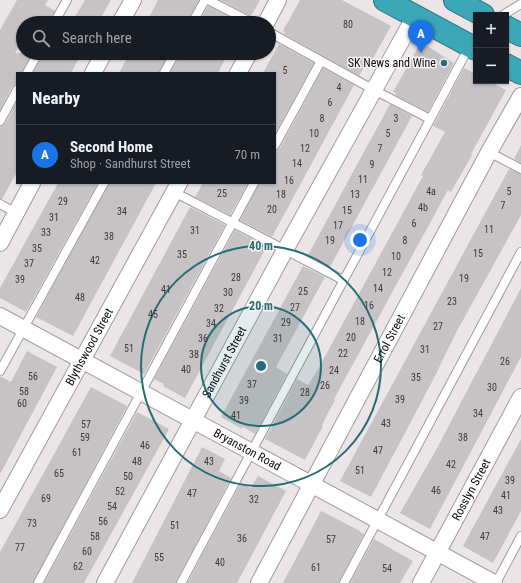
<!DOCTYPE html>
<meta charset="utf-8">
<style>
body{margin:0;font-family:"Roboto Condensed",sans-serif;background:#20242c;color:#f1f3f6}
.controls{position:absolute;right:12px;top:12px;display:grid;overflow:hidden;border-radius:0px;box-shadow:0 1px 3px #0004}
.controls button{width:36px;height:36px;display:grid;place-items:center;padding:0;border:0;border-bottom:1px solid #363941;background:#171b24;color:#f1f3f6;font:20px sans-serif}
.you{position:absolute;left:360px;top:240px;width:14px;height:14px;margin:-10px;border:3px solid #fff;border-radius:50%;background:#1a73e8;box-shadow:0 0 0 6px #1a73e833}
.badge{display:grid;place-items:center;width:26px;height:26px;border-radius:50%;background:#1a73e8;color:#fff;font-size:13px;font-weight:700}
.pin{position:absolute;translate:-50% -33px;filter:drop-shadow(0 1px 2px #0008)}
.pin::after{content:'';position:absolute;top:21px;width:14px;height:12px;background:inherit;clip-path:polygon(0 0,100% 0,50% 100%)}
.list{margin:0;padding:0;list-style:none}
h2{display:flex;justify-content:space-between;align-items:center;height:52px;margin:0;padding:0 16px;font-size:17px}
h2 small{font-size:13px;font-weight:400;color:#9ea1a6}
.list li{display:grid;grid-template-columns:26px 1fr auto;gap:12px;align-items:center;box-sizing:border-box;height:60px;padding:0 16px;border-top:1px solid #363941}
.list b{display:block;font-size:15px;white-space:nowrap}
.list p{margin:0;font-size:13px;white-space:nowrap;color:#9ea1a6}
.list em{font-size:13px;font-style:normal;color:#9ea1a6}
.icon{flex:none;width:22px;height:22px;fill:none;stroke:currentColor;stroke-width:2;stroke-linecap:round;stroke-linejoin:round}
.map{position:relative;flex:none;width:521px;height:583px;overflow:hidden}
.search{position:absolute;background:#171b24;box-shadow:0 1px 3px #0004;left:16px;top:16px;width:260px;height:44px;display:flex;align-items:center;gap:10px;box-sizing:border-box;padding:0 14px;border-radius:22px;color:#9ea1a6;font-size:15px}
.panel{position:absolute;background:#171b24;box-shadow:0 1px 3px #0004;left:16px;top:72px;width:260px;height:112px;border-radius:0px}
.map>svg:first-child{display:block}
</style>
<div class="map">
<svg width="521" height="583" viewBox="0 0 521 583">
<rect width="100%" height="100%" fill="#ebe5e7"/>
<!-- building -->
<path fill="#c7c2c3" d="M17,0H48L45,5L55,11L49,23H23V39L15,53H32L22,73H17V85L12,87L0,110V30Z
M85,0H111L98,23H60L64,16L73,20Z
M158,0H199L187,23H146Z
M220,0H260L251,16Z
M300,0H342L391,26L367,69L364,67L359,76L284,34L285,32L283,31Z
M208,6L241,23H198Z
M421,42L454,63L428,112L395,95L396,93L393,92Z
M279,44L314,63L275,134V73H263Z
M43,53H82L71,73H33Z
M130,53H169L159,73H119Z
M180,53H228L218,73H170Z
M323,68L354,85L272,237L240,220L259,183H275V150L280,148Z
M464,68L476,74V81H489L506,90L471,154L472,155L451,192L448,190L334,399L335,400L322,425L323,426L305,460L265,439L297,379L308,385L317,371L423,176L421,175L445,132L433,126Z
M17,101V172L2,199H0V126L5,124Z
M390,104L412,116L330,267L308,255Z
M521,145V163L514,159Z
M509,169L521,174V215L457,331L433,380L371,497L340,481Z
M58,183H98L26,312L0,298V288Z
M109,183H156L73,336L36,317Z
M203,183H248L230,215L195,197Z
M190,207L225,225L144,374L110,356Z
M235,230L267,246L185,398L163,386L164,384L154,379Z
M303,266L325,277L276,367L287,374L255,434L243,427L242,429L221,417Z
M521,288V357L430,529L400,513L436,450Z
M27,351L57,367L0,474V376L11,382Z
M91,387L127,406L33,583H0V552Z
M137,412L169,429L84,583H44Z
M521,439V511L493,563L463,546Z
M202,447L225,459L219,471L231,478L176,583H132Z
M258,476L286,491L237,583H187L241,483L251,488Z
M321,511L360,531V532L364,534L339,583H283Z
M374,539L413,561L400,583H350Z"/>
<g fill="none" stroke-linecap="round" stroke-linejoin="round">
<!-- lane casing -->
<g stroke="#a09b9c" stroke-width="10">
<path id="lane" d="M208,0L253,23
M503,15L521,4
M54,23L67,0
M192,23L205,0
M269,32L374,90L430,119
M27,73L38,53
M164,73L175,53
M0,121L17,90
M275,145L321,61
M489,152L521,169
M174,192L343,280
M0,204L16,213
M0,371L104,183
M38,583L254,183
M181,583L469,47
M344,583L521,252
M496,583L521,536"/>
</g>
<!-- street casing -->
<g stroke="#a09b9c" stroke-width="18">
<g id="street">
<path d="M120,23L133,0"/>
<path d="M266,23L278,0"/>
<path d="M93,73L104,53"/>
<path d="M238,73L249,53"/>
<path d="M0,243L32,183"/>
<path id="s1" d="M0,316L494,583"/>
<path id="s2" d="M0,510L179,183"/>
<path id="s3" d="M105,583L285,250L415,16"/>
<path id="s4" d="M259,583L489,152L521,96"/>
<path id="s5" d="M421,583L521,397"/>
</g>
</g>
<!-- highway casing -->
<g stroke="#2c727c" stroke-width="24">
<path id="highway" d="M385,0L476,49
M455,0L483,15
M506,27L521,35
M506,65L521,73"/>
</g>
<!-- lane -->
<use href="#lane" stroke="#fff" stroke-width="8"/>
<!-- street -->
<use href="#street" stroke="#fff" stroke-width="16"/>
<!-- highway -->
<use href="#highway" stroke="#3ca8b7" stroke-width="22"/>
</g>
<!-- distance rings -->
<circle cx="261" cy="366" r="60" fill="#236d77" fill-opacity=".12"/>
<g fill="none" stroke="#236d77" stroke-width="2">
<circle cx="261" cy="366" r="60"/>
<circle cx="261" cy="366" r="120"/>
</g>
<!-- markers -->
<circle fill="#236d77" stroke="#f8f3f4" stroke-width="1.5" cx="444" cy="63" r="4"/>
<g text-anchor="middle" stroke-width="3" stroke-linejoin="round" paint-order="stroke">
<!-- number labels -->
<g font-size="10" fill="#3c3a3a">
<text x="348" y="28">80</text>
<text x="285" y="74">5</text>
<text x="339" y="91">4</text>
<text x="330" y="106">6</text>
<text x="322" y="122">8</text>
<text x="396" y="122">3</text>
<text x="314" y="137">10</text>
<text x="388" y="137">5</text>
<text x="305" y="152">12</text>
<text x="380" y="152">7</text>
<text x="297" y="167">14</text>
<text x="372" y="168">9</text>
<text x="363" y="183">11</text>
<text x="289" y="184">16</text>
<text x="431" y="195">4a</text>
<text x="509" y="195">5</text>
<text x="222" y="197">25</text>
<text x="281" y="198">18</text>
<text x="355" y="198">13</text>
<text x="63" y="205">29</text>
<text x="503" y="209">7</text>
<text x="423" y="211">4b</text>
<text x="272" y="213">20</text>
<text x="347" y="214">15</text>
<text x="122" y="215">34</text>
<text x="54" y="221">31</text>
<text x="414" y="227">6</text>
<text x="338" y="229">17</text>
<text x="489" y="233">11</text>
<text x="195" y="234">31</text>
<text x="46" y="236">33</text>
<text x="109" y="240">38</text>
<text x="330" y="244">19</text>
<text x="405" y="244">8</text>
<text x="37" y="252">35</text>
<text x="478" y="257">15</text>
<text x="182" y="258">35</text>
<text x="396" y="260">10</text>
<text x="95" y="264">42</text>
<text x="29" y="267">37</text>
<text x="387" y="276">12</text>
<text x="236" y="281">28</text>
<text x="464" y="282">19</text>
<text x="20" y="283">39</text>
<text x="378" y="292">14</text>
<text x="166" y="293">41</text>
<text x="303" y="295">25</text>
<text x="228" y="296">30</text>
<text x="80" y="301">48</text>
<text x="452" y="305">23</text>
<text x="369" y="309">16</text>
<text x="295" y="311">27</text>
<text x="219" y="312">32</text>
<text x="153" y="318">45</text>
<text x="360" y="325">18</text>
<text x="286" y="326">29</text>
<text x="211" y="327">34</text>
<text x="438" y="330">27</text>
<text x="351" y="341">20</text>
<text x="203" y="342">36</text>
<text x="278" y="342">31</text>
<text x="129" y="352">51</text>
<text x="425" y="353">31</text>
<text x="343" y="357">22</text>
<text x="194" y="358">38</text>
<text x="505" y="365">26</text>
<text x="186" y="373">40</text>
<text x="334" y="374">24</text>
<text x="33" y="380">56</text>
<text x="416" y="381">35</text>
<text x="252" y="388">37</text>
<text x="325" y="389">26</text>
<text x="492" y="391">30</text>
<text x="24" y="395">58</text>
<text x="305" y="396">28</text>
<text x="400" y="403">39</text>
<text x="244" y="404">39</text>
<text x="22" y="407">60</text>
<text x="478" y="417">34</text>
<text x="236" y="419">41</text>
<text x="386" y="427">43</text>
<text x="86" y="428">57</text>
<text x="85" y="441">59</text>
<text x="463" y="441">38</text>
<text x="145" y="449">46</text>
<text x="378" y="454">47</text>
<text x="77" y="456">61</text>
<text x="137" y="465">48</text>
<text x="209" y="465">43</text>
<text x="451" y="468">42</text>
<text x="360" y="474">51</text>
<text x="59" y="477">65</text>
<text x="128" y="480">50</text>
<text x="510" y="484">39</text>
<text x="436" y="494">46</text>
<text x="120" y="495">52</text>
<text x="192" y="497">47</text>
<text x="506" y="499">41</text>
<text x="46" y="502">69</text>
<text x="254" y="503">32</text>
<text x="112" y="510">54</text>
<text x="498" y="514">43</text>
<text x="103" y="525">56</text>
<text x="32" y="527">73</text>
<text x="175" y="529">51</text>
<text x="95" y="540">58</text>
<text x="485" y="540">47</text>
<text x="242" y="542">36</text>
<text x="331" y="543">57</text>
<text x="20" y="551">77</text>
<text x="87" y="555">60</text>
<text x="159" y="561">55</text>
<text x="220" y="566">40</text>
<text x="78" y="570">62</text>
<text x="316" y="571">61</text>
<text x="387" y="572">54</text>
</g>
<!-- poi labels -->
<g font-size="12" fill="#0e0d0d" stroke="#f8f3f4" text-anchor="end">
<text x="436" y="67">SK News and Wine</text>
</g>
<!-- street labels -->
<g font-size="12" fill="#0e0d0d" stroke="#f8f3f4">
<text dy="4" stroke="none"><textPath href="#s4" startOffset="277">Errol Street</textPath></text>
<text dy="4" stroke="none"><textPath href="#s2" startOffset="186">Blythswood Street</textPath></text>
<text dy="4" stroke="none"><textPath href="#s3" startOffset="251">Sandhurst Street</textPath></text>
<text dy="4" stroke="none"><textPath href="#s1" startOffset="281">Bryanston Road</textPath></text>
<text dy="4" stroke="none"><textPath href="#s5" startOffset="106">Rosslyn Street</textPath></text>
</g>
</g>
<circle cx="261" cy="366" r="6" fill="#236d77" stroke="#f8f3f4" stroke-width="2"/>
<g font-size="12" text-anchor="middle" font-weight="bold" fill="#236d77" stroke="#f8f3f4" stroke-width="3" stroke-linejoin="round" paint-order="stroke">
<text x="261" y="250">40 m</text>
<text x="261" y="310">20 m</text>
</g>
</svg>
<div class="controls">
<button>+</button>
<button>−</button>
</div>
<div class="you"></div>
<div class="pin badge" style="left:421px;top:53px">A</div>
<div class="search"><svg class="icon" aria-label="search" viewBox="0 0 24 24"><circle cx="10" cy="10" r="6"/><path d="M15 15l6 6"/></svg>Search here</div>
<section class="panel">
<h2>Nearby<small></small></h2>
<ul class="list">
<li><span class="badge">A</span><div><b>Second Home</b><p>Shop · Sandhurst Street</p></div><em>70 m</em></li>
</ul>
</section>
</div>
